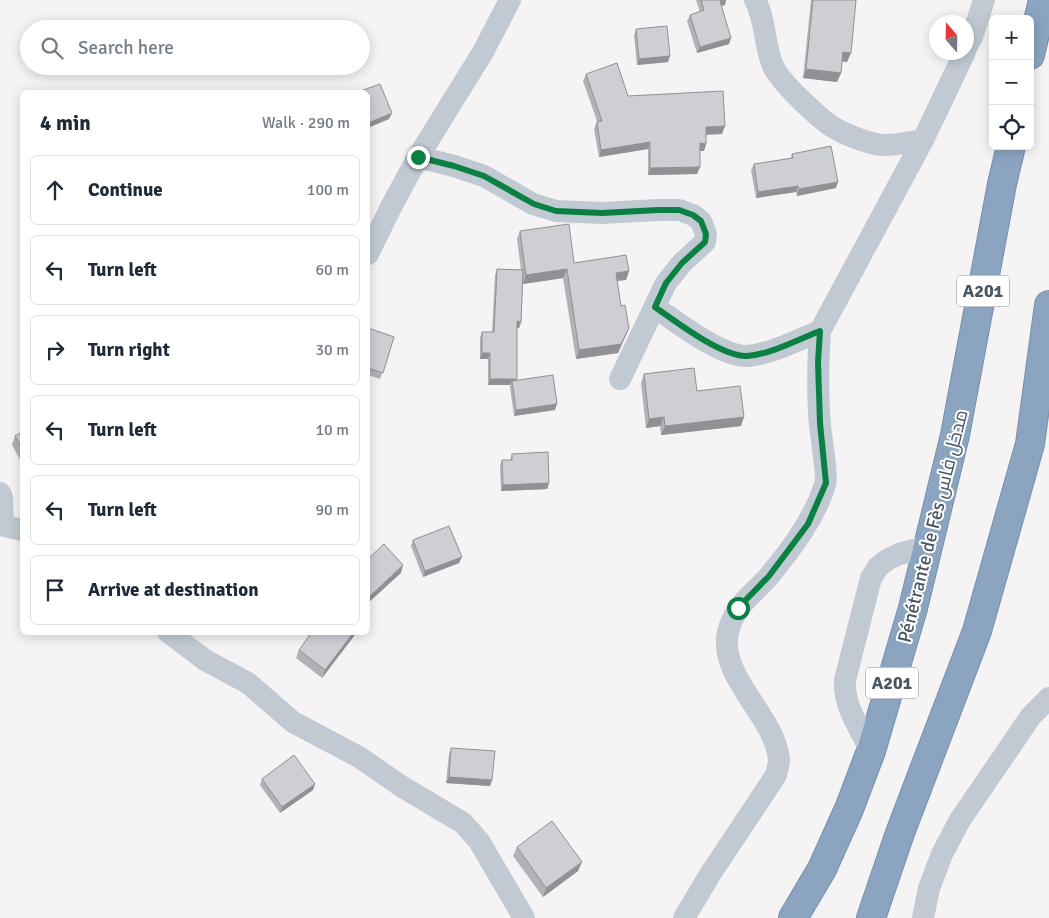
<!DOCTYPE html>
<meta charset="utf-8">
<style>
body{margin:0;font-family:Signika,Cairo,sans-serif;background:#f2f2f3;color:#1f2937}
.controls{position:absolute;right:15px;top:15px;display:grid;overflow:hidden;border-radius:8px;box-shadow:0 2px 12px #0003}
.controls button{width:45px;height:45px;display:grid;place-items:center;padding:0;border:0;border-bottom:1px solid #e0e1e3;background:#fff;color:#1f2937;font:25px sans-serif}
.compass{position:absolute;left:929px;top:15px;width:45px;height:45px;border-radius:50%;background:#fff;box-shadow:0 2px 12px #0003;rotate:340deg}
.stop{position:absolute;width:15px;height:15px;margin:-11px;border:4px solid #0b8043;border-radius:50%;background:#fff}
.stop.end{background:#0b8043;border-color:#fff;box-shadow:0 1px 5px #0008}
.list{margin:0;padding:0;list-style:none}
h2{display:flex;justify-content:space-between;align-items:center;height:65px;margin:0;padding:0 20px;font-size:21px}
h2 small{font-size:16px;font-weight:400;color:#747a83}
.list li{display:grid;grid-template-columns:32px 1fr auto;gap:15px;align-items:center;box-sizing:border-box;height:70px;margin:0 10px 10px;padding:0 10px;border:1px solid #e0e1e3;border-radius:8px}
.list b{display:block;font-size:19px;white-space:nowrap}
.list em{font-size:16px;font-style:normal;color:#747a83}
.icon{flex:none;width:28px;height:28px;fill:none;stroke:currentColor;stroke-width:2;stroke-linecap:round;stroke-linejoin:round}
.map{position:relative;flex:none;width:1049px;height:918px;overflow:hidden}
.search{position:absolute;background:#fff;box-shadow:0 2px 12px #0003;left:20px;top:20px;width:350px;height:55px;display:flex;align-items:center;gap:12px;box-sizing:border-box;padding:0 18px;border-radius:28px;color:#747a83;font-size:19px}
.panel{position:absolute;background:#fff;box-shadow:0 2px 12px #0003;left:20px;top:90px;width:350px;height:545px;border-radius:8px}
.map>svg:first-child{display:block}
</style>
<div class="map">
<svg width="1049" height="918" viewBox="0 0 1049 918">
<rect width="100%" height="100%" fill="#f5f3f3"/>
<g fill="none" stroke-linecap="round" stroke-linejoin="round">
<!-- highway casing -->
<g stroke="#7690ad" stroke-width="30">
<path id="highway" d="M1030,55L1043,0
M793,918L822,869L849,809L871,751L913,608L955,435L1002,184L1011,146
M871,918L900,833L977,631L1030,444L1049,305"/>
</g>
<!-- minor -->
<path stroke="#c1cad2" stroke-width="22" d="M755,0C766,20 764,45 773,66C780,82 822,122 838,130C849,136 872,145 885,145C897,145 911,142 923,140
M966,48L972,37L984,0
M418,157L454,166L484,176L533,204L556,211L602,213L658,210H679L693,215L701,221L706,234L705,242L682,263L666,283L620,379
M368,254L391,207L418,157L483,52L510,0
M655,307C675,321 722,357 747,356C772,354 797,340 820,331
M0,493L2,497L3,525
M0,525L22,530
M168,632L205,660L248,683L293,722L359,757L401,786L463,823L479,841L524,918
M871,751C860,729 843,705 845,680L871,578L878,567L887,560L899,554L929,546
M684,918L711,873L776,775C777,770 779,764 779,760C776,717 718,677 728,632C735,604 753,595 770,575C792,548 814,519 825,485C828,477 821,437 820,425C817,394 818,362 820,331L923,140L965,52
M923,918L929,888L942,854L960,820L1031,716L1049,698"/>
<!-- highway -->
<use href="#highway" stroke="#8ba5c1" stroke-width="28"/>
</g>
<!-- wall -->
<path fill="#b0b2b7" d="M696,0H726L725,5L721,6L729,44L697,53L687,21L690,15L700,12Z
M811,0H856L847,62L842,61L841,73L837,82L803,78Z
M636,29L668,62L637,65L634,35Z
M586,74L628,96L722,134H706V144L704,151H700V167L697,174L648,175V149L599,157L594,129L597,121L583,81Z
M792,154L836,188L797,196L796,192L756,198L751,170L754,164L791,158Z
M520,231L574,263L629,271L626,280L617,281L621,306L629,328L618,353L576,359L563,278L523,284V281L521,322L519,328H517L516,381L555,410L514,416L510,387V385H488V359H480V338L482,332H492L495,275L497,269L521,270L517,239Z
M368,328L394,337L380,379L368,375Z
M644,374L697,391L741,426L661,435L660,426L646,428L641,383Z
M22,432V463L12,445L15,436Z
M512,454L549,483L547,489L501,491L500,466L502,460H510Z
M413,540L459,563L423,577L411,546Z
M357,632L322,678L296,658L299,650Z
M451,748L492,780L490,786L446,783L449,754Z
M262,779L315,784L313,790L280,813L260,785Z
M517,847L578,871L543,897L513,856Z"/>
<!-- shaded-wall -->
<path fill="#909195" d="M722,0H726L725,5L717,7L720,1Z
M731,38L729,44L697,53L700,47Z
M843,52L851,53L847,62L839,61Z
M670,56L668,62L637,65L639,59Z
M806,69L841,73L837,82L803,78Z
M392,113L389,119L368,128V123Z
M725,126L722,134L703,135L706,127Z
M650,142L648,149L599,157L601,150Z
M700,143L706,144L704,151H697Z
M700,167L697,174L648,175L650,168Z
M838,182L836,188L797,196L799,189Z
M798,186L796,192L756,198L758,192Z
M567,269L563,278L523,284L526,275Z
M629,271L626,280L613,281L616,273Z
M517,321L521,322L519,328H515Z
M629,328L618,353L576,359L579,350Z
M482,353H490L488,359H480Z
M490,379H517L515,385L512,381L510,385H488Z
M557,404L555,410L514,416L516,410Z
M664,417L660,426L646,428L649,419Z
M744,417L741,426L661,435L665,426Z
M549,483L547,489L501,491L503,485Z
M462,557L459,563L423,577L425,571Z
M403,565L401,573L368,603V598Z
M354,632H357L322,678L325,670Z
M449,777L492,780L490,786L446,783Z
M315,784L313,790L280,813L282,807Z
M582,862L578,871L543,897L546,888Z"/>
<!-- building -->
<path fill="#cdcfd5" stroke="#909195" d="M701,0H722L720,1L731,38L700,47L690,15L704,10Z
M813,0H856L851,53L843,52L841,73L806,69Z
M667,26L670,56L639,59L636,29Z
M617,63L628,96L723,91L725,126L706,127V144L700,143V167L650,168V142L601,150L597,122L602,121L586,74Z
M380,84L392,113L368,123V92H358Z
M831,146L838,182L799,189L798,186L758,192L754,164L793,158L792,154Z
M569,224L574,263L626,255L629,271L616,273L621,306L625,305L629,328L621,344L579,350L567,269L526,275L520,231Z
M497,269L523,270L521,322L517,321V379H490V353H482V332H494Z
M368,328L394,337L383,373L368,368Z
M694,368L697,391L740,386L744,417L665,426L664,417L649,419L644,374Z
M553,375L557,404L516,410L512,381Z
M22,432V448L15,436Z
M548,452L549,483L503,485L502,460H512V454Z
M449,526L462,557L425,571L413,540Z
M384,544L403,565L368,598V559Z
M368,608L370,610L368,614Z
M312,632H354L325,670L299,650Z
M451,748L495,751L492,780L449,777Z
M294,755L315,784L282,807L262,779Z
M552,821L582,862L546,888L517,847Z"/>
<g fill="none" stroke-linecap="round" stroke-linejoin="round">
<!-- route -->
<path stroke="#0b8043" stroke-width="6" d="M418,157L454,166L484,176L534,204L556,211L602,213L658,210H679L693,215L701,221L706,234L705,242L682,263L666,283L655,307C675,321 722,357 747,356C772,354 797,340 820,331L818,362L820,423L826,483L808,524L769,576L738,608"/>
</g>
<g text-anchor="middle" stroke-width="4" stroke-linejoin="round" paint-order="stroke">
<!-- shield labels -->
<g fill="#fff" stroke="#808990" stroke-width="1">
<rect x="957" y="275.5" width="52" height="31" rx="4"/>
<rect x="866" y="667.5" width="52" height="31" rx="4"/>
</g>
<g font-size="18" font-weight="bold" fill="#4a5661">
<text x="983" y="297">A201</text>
<text x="892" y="689">A201</text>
</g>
<!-- street labels -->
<g font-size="19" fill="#4a5661" stroke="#fff">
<text transform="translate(932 526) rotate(-76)" y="7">Pénétrante de Fès مدخل فاس</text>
</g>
</g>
</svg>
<div class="controls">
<button>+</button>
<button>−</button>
<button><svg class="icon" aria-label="locate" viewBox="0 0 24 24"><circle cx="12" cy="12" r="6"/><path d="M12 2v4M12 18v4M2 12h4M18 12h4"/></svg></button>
</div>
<svg class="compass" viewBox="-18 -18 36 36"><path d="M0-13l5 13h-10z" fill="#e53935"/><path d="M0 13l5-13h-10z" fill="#747a83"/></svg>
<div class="stop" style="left:738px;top:608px"></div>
<div class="stop end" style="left:418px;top:157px"></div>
<div class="search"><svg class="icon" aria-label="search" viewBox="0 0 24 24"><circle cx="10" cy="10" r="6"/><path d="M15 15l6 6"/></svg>Search here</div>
<section class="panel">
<h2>4 min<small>Walk · 290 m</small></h2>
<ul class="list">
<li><svg class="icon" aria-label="ahead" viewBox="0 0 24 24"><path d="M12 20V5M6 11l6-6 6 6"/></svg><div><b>Continue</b></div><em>100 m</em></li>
<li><svg class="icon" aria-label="left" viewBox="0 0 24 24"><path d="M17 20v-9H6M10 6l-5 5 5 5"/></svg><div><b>Turn left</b></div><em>60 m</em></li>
<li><svg class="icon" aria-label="right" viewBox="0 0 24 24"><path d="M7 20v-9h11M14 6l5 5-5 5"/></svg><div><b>Turn right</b></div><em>30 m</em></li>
<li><svg class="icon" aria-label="left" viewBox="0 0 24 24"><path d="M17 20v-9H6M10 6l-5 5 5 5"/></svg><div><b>Turn left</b></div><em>10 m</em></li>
<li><svg class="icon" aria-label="left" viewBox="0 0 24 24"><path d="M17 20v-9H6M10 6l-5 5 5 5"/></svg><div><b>Turn left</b></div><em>90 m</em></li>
<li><svg class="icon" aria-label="arrive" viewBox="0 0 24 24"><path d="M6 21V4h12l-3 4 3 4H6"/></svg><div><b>Arrive at destination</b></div></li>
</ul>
</section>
</div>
